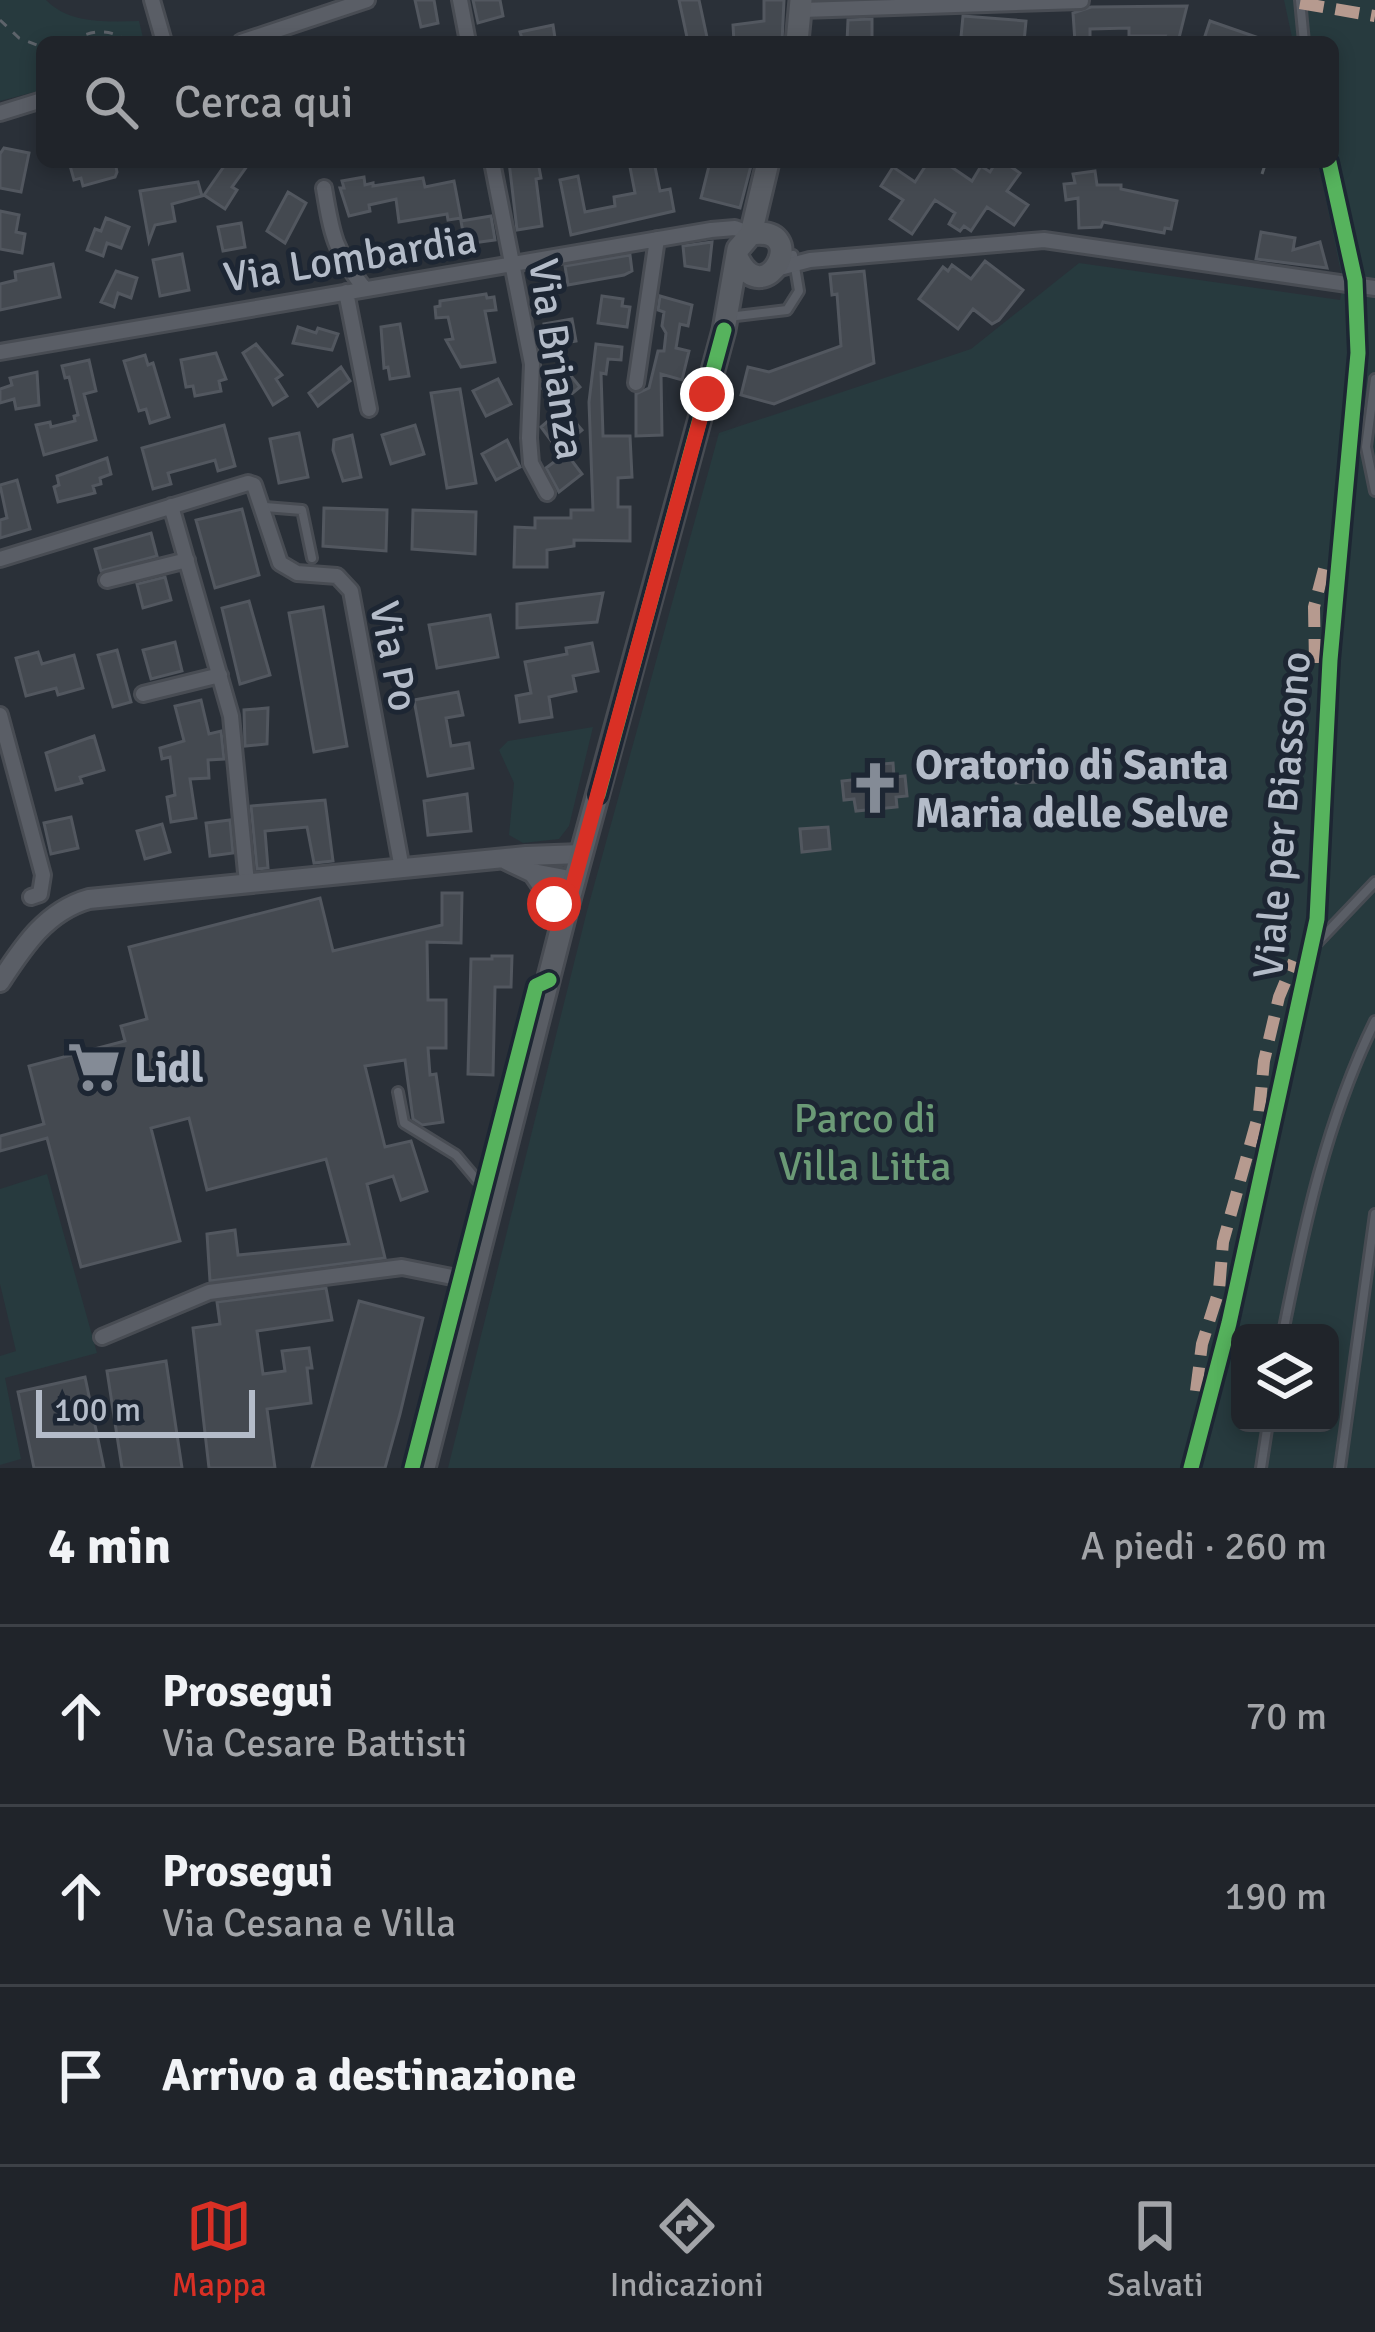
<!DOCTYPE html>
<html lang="it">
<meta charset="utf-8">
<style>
body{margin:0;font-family:Signika,sans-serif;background:#282c32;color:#f1f3f6}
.controls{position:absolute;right:36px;bottom:36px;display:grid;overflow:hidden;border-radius:18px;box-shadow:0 6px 18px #0003}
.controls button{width:108px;height:108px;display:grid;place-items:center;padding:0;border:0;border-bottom:3px solid #3d4147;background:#20242a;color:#f1f3f6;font:60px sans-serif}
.scale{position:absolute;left:36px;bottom:30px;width:219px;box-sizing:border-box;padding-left:12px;border:6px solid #b4bcc9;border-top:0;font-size:33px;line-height:42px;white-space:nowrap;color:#b4bcc9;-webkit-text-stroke:9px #1d2633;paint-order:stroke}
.stop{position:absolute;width:36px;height:36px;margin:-27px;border:9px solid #d93025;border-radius:50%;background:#fff}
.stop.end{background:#d93025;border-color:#fff;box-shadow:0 3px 12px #0008}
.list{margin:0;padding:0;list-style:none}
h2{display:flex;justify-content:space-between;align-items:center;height:156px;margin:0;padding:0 48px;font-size:51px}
h2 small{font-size:39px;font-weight:400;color:#a2a4a8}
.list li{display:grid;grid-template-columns:78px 1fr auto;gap:36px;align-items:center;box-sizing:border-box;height:180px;padding:0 48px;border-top:3px solid #3d4147}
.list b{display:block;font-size:45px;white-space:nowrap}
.list p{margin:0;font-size:39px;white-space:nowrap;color:#a2a4a8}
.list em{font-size:39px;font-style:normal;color:#a2a4a8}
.icon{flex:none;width:66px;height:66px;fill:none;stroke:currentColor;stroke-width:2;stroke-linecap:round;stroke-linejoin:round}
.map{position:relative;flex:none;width:1375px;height:1468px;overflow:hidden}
.search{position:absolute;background:#20242a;box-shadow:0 6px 18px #0003;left:36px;right:36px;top:36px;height:132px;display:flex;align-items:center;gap:30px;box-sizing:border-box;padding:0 42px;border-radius:18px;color:#a2a4a8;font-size:45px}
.sheet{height:696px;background:#20242a}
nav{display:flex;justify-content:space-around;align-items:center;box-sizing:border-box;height:168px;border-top:3px solid #3d4147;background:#20242a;font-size:33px;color:#a2a4a8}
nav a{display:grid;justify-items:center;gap:6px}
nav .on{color:#d93025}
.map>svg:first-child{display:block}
</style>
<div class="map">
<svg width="1375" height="1468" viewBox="0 0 1375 1468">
<rect width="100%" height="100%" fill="#2a3038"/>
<!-- green -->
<path fill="#273a3e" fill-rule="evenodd" d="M0,0H46C69,24 108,22 139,21L144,42H42V90L0,101Z
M1284,0H1375V1468H448L587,911L719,433L971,349L1079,263L1340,300L1343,282L1318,162H1333V42H1293ZM1240,1333H1330V1423H1240Z
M593,727L569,826L559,839L523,843L509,835L514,783L499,750L508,741Z
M47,1174L97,1353L5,1378L21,1459L0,1465V1356L16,1351L0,1284V1189Z"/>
<!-- building -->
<path fill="#444950" stroke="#52575f" stroke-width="3" d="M415,0H434L438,23L421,27Z
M473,0H500L503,16L478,23Z
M679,0H699L708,42H688Z
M764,0H784L782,42H734L733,25L764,21Z
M1187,6L1178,42H1162L1165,36H1129V28L1090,29V42H1075L1073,13L1091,7Z
M963,16L1026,21L1024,42H968L969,38L961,37Z
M872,19V42H847L848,20Z
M1210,21L1265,40V42H1203Z
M553,25L555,38L523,42L520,32Z
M4,148L29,153L21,192L0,188V154Z
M69,162H115L117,172L115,177L83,186L81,178L74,180Z
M227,162H250L232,187L237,190L225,209L204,195Z
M509,162H538L541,178L536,179L542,226L517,230Z
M629,162H654L660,191L670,189L674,211L571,235L560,180L578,176L585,212L615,206L614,197L635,193Z
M710,162H752L740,208L701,198Z
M928,162H944L972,181L981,166L990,172L996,162H1004L1020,173L1007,191L1028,205L1014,225L987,207L971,231L964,226L960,231L949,224L955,213L935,200L912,234L890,219L903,200L881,186L893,167L915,182Z
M1095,171L1097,185H1121V189L1177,201L1171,229L1165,228L1164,233L1103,222L1101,227L1079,228L1078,198L1066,200L1064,184L1075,183L1073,174Z
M364,177L365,185L373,183V186L423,178L425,187L454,181L461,218L448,220L447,214L399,222L396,199L369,205L370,211L349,216L340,188H344L342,181Z
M198,182L202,196L172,204L175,221L155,225L149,241L140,191Z
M288,192L306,203L285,243L267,231Z
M0,211L19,215L16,232L25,234L22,253L0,249Z
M491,216L495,240L465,244L461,221Z
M106,218L129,227L121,248L107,243L103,256L87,250L95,229L101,231Z
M241,223L245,247L223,251L218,227Z
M1261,232L1295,238L1293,250L1320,242L1327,268L1256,259Z
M712,242L709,270L685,266L683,246Z
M182,254L189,290L160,296L153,260Z
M630,255L632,271L624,275L568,285L565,266Z
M985,261L1023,290L999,320L992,324L973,309L958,329L919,299L943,267L948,271L952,265L971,279Z
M53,264L60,297L0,310V284L16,280L15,272Z
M116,271L137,278L131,298L118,293L114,307L101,302Z
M864,271L874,363L774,404L741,395L748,367L769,372L841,346L837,294L832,295L830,274Z
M486,294L487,298L494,297L496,310L485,311L495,362L461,367L446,340L453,339L448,317L436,318L435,307L440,306V301Z
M602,296L623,299L622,306L630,307L627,327L598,323Z
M660,296L692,305L688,326L680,324L676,348L689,351L682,380L661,374L662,435L636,436V394L649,388L658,351H664L666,333L662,326L664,312L658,310Z
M572,319L576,341L548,346L544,324Z
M400,324L409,376L390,379L388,367L384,368L381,327Z
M298,327L316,333L318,328L338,334L332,350L293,343Z
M256,344L282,375L276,379L287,396L273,405L243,353Z
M596,344L622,347L621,360L608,359L606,374L601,373L603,436H630L632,477L618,478V507H630V541L574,540V546L547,550V567H514L515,527L535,528V518H571V510H593L589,402Z
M216,353L226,379L219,381L221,391L195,396L193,386L186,387L181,360Z
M145,355L148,365L153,363L169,417L150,423L146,409L139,411L124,361Z
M89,360L96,391L84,394L96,440L44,455L36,425L50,422L51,427L75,421L74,416L78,415L69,377L65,378L62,366Z
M563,366L580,387L557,406L542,388V383Z
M341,367L350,381L318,406L309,393Z
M37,372L39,405L16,409L14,399L0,403V389L12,385L10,378Z
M498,379L511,404L486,416L473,391Z
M460,389L476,483L447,488L431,393Z
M563,408L582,430L558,450L541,427Z
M224,425L235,466L218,471L215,460L168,473L171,484L153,489L142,448Z
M415,425L424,454L391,464L382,435Z
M299,433L308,477L279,483L270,439Z
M352,435L361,477L343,481L333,450L334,440Z
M507,440L520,467L496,480L482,454Z
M566,453L582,474L559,492L546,468Z
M107,458L111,474L100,478L101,484L93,486L95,493L58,502L54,487L59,485L57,476Z
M17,480L30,529L0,538V520L7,518L0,485Z
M324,508L387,510L386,551L323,546Z
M242,509L259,575L215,588L196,520Z
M413,510L476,512L475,554L412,549Z
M151,533L157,556L101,571L95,549Z
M165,577L171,600L143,608L137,584Z
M603,593L597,622L517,628V604Z
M249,601L270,675L240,684L222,608Z
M323,607L347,746L314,752L289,613Z
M490,615L498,657L437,668L429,625Z
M175,642L182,671L151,679L143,650Z
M592,643L598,671L573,676L576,691L549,697L552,717L520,722L516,696L531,693L525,662L567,654L566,648Z
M117,650L131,702L113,707L98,655Z
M38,652L42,664L74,655L83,688L58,695L56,688L26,696L16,658Z
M458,692L463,715L446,718L451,746L469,743L473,768L428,776L414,700Z
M201,700L209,734L221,731L224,759L208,760L209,778L190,779L196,818L171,822L167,797L175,795L170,757L162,759L160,748L184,741L175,706Z
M268,708L267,744L245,746L244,710Z
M94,736L104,770L80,777L82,783L56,790L46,753Z
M893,763L894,777L905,776L907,796L896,797L897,807L856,811L854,799L844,800L842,781L870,778L869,765Z
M1036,767L1037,782L1016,783L1015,768Z
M467,794L471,831L428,835L424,801Z
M325,800L333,861L314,863L307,827L265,831L268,868L257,869L251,806Z
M71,817L78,848L51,854L44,823Z
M230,820L233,853L210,856L206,823Z
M162,824L170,852L145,859L137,831Z
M828,827L830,849L802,852L800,829Z
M442,893H462L461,943L427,942L428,1000H446V1048H428L430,1075L436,1074L443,1122L422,1125L413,1119L405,1060L365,1066L385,1147L411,1141L427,1191L401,1200L393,1176L367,1184L385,1258L210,1281L207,1234L235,1230L238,1255L349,1244L326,1159L207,1190L189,1118L151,1128L180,1241L81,1267L47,1138L0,1151V1136L44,1124L29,1066L125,1041L121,1026L147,1019L129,947L320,898L333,951L442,925Z
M492,956H512L511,987H495L493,1075L468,1074L471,959H492Z
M326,1288L332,1320L257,1331L263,1374L285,1371L282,1351L309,1348L312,1368H307L311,1403L267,1409L275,1468H209L193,1328L220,1324L217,1302Z
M359,1301L423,1318L400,1414L385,1468H312Z
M166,1361L182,1468H122L107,1371Z
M85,1377L104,1468H34L18,1392Z"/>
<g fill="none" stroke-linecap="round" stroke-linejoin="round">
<!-- service casing -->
<g stroke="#484c53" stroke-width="14">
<path id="service" d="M1300,0L1304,42
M1329,162L1355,280
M728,317L787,310L799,291L793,255
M1375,379L1366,447L1375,491
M265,507L302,510L312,558
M1314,946L1375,882
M398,1092L404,1123L456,1155L477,1180L495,1185
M1283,1333C1304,1226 1327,1119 1375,1021
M1191,1468L1229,1323L1317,919L1330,660L1356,391L1357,300
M1261,1468L1268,1423
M1340,1468L1375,1214"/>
</g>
<!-- minor casing -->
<g stroke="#484c53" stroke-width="20">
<path id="minor" d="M152,0L164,42
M460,0L468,42
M802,10L1081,1
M241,42L367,0
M0,113L42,100
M492,162L532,364L529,438L531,463L547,493
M324,188C332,236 334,249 364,288
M776,269L810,260L1044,240L1375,288
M346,292L369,409
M0,352L711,230L735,228L751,234
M636,383L657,239
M171,506L231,716L247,883
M0,559L248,483L254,485L280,563L297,573L337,576L351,591L402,869
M107,580L187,560
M143,694L220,675
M0,715L43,875L40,894L31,897
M102,1337L209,1292L402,1267L472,1281"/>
</g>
<!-- tertiary casing -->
<g stroke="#484c53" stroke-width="24">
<path id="tertiary" d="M506,860L533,873L575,881
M533,873L564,918
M0,982C23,947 46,911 89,899L526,856L582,854"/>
</g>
<!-- secondary casing -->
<g stroke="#484c53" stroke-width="27">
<path id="secondary" d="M797,42L801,0
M738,259C766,313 812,225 751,234
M424,1468L564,918L724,330L738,249L751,234L768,162"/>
</g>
<!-- path -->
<path stroke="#5d636a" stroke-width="3" stroke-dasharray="9 9" stroke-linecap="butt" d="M0,20L19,38L42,47
M70,42C91,30 108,27 129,42
M806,162L808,164
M1262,174L1266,162"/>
<!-- service -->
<use href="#service" stroke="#5a5e66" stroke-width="8"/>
<!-- minor -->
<use href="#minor" stroke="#5a5e66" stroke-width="14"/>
<!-- tertiary -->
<use href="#tertiary" stroke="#5a5e66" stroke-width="18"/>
<!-- secondary -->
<use href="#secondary" stroke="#595d64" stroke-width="21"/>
<!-- quiet -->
<path stroke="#b69a8f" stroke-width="12" stroke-dasharray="24 12" stroke-linecap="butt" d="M1300,3L1375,16
M1315,663L1314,607L1324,569
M1196,1391L1202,1344L1219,1290L1223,1242L1259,1113L1264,1061L1279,997L1294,961"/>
<!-- cycleway casing -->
<g stroke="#1d2633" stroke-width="22">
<path id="cycleway" d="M598,795L724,330
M412,1468L536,986L549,980
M1191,1468L1229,1323L1317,919L1330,660L1358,353L1355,280L1329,162"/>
</g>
<!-- cycleway -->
<use href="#cycleway" stroke="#56b35d" stroke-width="15"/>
</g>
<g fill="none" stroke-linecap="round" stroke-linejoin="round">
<!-- route -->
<path stroke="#d93025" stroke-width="15" d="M554,904L564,918L707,394"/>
</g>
<!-- icons -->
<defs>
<g id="church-bare" transform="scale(4.14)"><path d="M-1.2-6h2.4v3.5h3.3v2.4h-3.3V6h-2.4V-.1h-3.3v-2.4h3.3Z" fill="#848b96" stroke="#1d2633" stroke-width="2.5" paint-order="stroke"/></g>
<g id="supermarket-bare" transform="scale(4.14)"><path d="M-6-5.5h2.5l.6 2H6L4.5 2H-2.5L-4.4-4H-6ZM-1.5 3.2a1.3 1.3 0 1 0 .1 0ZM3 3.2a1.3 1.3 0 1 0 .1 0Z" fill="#848b96" stroke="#1d2633" stroke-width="2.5" paint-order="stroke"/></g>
</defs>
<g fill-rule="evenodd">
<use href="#church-bare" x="875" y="788"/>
<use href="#supermarket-bare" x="94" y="1067"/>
</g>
<g text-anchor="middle" stroke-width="10" stroke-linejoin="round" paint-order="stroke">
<!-- street labels -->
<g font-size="42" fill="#b4bcc9" stroke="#1d2633">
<text transform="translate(350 257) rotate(-9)" y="15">Via Lombardia</text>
<text transform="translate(558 359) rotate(82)" y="15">Via Brianza</text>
<text transform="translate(395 656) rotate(79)" y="15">Via Po</text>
<text transform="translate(1281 815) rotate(-85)" y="15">Viale per Biassono</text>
</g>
<!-- poi labels -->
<g font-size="42" font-weight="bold" fill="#b4bcc9" stroke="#1d2633" text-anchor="start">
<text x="915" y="779">Oratorio di Santa<tspan x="915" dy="48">Maria delle Selve</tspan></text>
<text x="134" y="1082">Lidl</text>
</g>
<!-- park labels -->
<g font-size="42" fill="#6b9a76" stroke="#1d2633">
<text x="865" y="1132">Parco di<tspan x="865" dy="48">Villa Litta</tspan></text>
</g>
</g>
</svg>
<div class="controls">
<button><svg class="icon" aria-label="layers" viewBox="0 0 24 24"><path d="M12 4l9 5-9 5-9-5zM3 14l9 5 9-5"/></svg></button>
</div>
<div class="scale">100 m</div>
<div class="stop" style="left:554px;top:904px"></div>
<div class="stop end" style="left:707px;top:394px"></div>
<div class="search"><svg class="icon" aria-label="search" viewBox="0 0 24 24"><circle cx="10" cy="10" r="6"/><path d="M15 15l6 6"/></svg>Cerca qui</div>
</div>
<section class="sheet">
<h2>4 min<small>A piedi · 260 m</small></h2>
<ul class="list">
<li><svg class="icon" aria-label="ahead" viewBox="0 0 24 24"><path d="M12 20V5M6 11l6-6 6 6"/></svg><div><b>Prosegui</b><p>Via Cesare Battisti</p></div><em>70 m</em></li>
<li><svg class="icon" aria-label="ahead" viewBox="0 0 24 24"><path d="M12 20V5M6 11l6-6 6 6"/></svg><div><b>Prosegui</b><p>Via Cesana e Villa</p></div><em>190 m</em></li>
<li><svg class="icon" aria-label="arrive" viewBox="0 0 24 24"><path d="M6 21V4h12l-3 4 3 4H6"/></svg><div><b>Arrivo a destinazione</b></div></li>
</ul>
</section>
<nav>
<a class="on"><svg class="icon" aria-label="map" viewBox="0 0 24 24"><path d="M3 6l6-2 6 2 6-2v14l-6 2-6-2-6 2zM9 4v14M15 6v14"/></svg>Mappa</a>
<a><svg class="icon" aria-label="directions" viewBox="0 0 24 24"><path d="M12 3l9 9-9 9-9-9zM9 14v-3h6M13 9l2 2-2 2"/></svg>Indicazioni</a>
<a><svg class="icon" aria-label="saved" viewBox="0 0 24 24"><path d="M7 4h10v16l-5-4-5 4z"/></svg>Salvati</a>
</nav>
